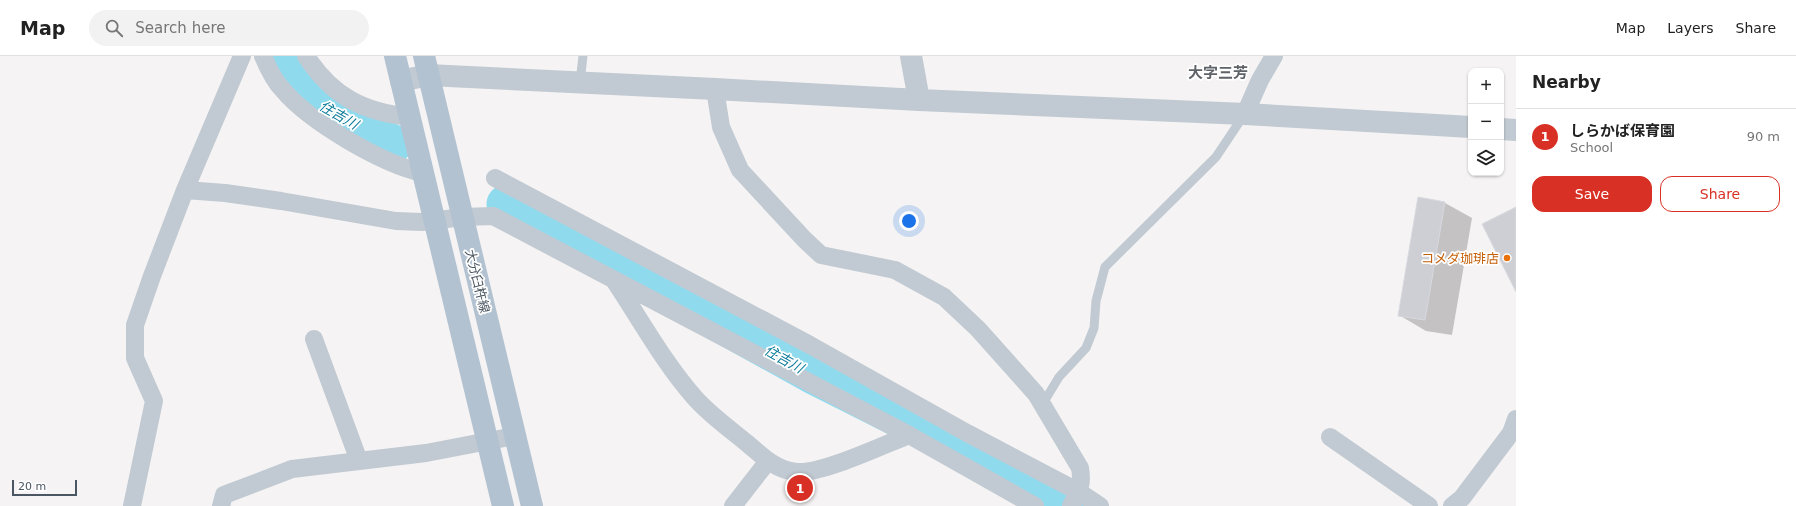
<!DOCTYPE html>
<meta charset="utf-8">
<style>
body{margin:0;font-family:"DejaVu Sans","Noto Sans JP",sans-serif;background:#f2f2f2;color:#222}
.controls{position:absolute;right:12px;top:12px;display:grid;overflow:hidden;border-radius:8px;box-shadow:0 1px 3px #0004}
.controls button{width:36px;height:36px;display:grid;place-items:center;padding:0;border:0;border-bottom:1px solid #e0e0e0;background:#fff;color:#222;font:20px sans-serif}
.scale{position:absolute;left:12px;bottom:10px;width:65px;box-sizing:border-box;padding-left:4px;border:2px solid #4a5661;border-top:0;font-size:11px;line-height:14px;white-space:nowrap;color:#4a5661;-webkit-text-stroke:3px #fff;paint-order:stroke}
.you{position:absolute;left:909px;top:165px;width:14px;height:14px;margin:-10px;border:3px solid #fff;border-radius:50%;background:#1a73e8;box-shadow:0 0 0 6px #1a73e833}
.badge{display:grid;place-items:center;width:26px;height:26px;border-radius:50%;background:#d93025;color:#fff;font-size:13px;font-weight:700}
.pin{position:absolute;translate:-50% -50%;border:2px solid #fff;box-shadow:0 1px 4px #0006}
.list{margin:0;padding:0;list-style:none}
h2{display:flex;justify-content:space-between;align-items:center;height:52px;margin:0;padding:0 16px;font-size:17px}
h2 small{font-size:13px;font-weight:400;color:#767676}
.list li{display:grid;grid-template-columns:26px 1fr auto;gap:12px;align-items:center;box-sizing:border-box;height:56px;padding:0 16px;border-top:1px solid #e0e0e0}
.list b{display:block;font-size:15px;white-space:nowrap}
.list p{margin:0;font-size:13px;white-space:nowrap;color:#767676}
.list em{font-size:13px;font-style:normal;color:#767676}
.actions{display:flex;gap:8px;padding:12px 16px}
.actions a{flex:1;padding:9px 0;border:1px solid #d93025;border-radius:12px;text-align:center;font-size:14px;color:#d93025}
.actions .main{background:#d93025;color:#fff}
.icon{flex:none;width:22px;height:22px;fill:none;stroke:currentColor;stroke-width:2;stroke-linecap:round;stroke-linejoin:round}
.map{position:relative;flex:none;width:1516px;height:450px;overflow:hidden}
header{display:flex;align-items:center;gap:24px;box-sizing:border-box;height:56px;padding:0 20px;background:#fff;border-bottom:1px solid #e0e0e0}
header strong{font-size:19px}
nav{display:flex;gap:22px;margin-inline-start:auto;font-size:14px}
.search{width:280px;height:36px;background:#f2f2f2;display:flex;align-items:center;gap:10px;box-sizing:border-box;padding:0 14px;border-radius:22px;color:#767676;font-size:15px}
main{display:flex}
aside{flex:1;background:#fff}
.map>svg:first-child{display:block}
</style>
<header>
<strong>Map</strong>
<div class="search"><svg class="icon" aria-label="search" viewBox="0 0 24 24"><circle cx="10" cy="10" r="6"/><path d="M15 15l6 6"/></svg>Search here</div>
<nav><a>Map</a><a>Layers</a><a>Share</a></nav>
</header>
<main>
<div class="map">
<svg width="1516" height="450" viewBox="0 0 1516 450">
<rect width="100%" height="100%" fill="#f5f3f3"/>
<!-- shadow -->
<path fill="#0003" d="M1419,142L1445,147L1472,162L1452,279L1426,275L1399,259Z"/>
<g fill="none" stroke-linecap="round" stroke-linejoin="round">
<!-- river -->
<path stroke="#90daee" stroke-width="39" d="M280,0C299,48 351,67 393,88
M506,148L812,318L1007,416L1066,450"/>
</g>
<!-- building -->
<path fill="#cdcfd5" stroke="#d7d9de" d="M1418,141L1445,146L1425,264L1398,260Z
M1516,151V236L1482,168Z"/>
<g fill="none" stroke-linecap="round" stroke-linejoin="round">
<!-- service -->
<path stroke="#c1cad2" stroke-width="9" d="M580,26L583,0
M1042,349L1059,321L1086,292L1094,272L1096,245L1105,211L1216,101L1244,59"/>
<!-- minor -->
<path stroke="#c1cad2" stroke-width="18" d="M263,0C268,12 274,25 283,34C310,66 382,108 423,117
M306,0C332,40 363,56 410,61
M715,33L721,71L740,114L804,183L821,199L895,214L944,241L978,273L1036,338L1080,412C1083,429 1079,435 1071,450
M1245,58L1260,24L1274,0
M495,122L810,289L967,377L1079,436L1100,450
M185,134L242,0
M614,224C640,263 664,307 695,342C710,359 730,373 748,388C762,400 777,415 797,416C822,418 883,389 909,379
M314,283L359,405
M1330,381L1429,450
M132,450L154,345L135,302V269L152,220L185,134L225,137L281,145L396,165L422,166L463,161L493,160L909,379L1035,450
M221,450L224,439L292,413L426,397L515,380
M733,450L768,405
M1452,450L1462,442L1511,377L1516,363"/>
<!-- tertiary -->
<path stroke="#c1cad2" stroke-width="22" d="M911,0L919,44
M401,25L428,19L715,33L919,44L1245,58L1471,71
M1501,73L1516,74"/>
<!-- primary -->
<path stroke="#b3c2d1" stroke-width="22" d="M395,0L503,450
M424,0L532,450"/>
</g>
<!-- markers -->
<circle fill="#e8710a" stroke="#fff" stroke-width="1.5" cx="1507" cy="202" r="4"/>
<g text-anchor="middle" stroke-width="3.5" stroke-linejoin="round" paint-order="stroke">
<!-- food labels -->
<g font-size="13" fill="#c56008" stroke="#fff" text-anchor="end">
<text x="1499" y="207">コメダ珈琲店</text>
</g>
<!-- street labels -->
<g font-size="13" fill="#4a5661" stroke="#fff">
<text transform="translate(478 225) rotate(76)" y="5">大分臼杵線</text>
</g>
<!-- water labels -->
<g font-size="14" font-style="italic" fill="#0c7c9b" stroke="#fff">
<text transform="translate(339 59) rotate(30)" y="5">住吉川</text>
<text transform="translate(784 303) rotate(29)" y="5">住吉川</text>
</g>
<!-- quarter labels -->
<g font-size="15" font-weight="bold" fill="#5f6368" stroke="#fff">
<text x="1218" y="22">大字三芳</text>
</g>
</g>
</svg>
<div class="controls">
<button>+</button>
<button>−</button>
<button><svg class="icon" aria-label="layers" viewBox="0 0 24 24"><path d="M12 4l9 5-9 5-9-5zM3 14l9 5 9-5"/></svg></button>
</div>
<div class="scale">20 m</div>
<div class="you"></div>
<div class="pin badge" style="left:800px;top:432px">1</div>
</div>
<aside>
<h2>Nearby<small></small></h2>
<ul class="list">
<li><span class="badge">1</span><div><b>しらかば保育園</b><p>School</p></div><em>90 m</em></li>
</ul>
<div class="actions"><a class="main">Save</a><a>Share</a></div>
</aside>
</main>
